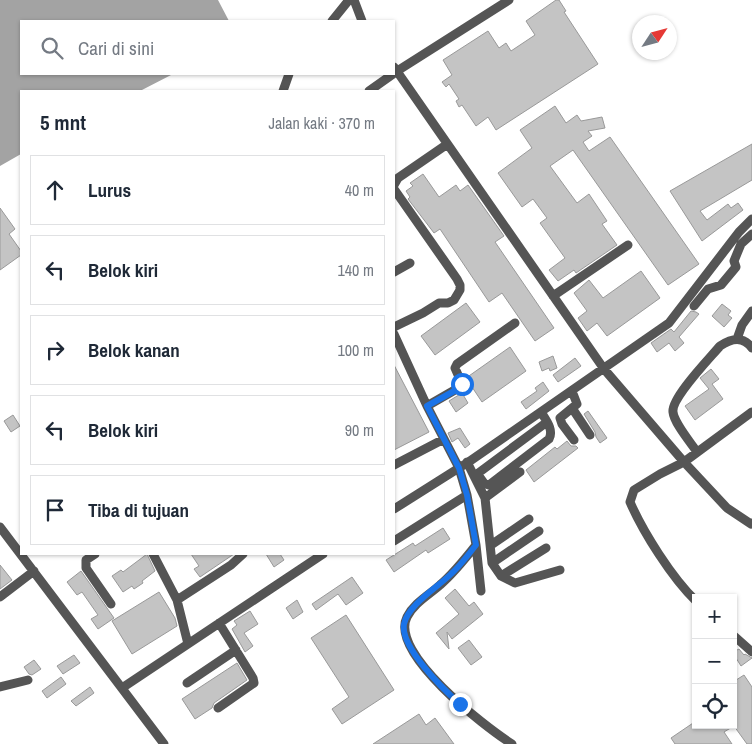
<!DOCTYPE html>
<html lang="id">
<meta charset="utf-8">
<style>
body{margin:0;font-family:"Archivo Narrow",sans-serif;background:#f6f6f7;color:#1f2937}
.controls{position:absolute;right:15px;bottom:15px;display:grid;overflow:hidden;border-radius:0px;box-shadow:0 1px 4px #0004}
.controls button{width:45px;height:45px;display:grid;place-items:center;padding:0;border:0;border-bottom:1px solid #e0e1e3;background:#fff;color:#1f2937;font:25px sans-serif}
.compass{position:absolute;left:632px;top:15px;width:45px;height:45px;border-radius:50%;background:#fff;box-shadow:0 1px 4px #0004;rotate:54deg}
.stop{position:absolute;width:15px;height:15px;margin:-11px;border:4px solid #1a73e8;border-radius:50%;background:#fff}
.stop.end{background:#1a73e8;border-color:#fff;box-shadow:0 1px 5px #0008}
.list{margin:0;padding:0;list-style:none}
h2{display:flex;justify-content:space-between;align-items:center;height:65px;margin:0;padding:0 20px;font-size:21px}
h2 small{font-size:16px;font-weight:400;color:#747a83}
.list li{display:grid;grid-template-columns:32px 1fr auto;gap:15px;align-items:center;box-sizing:border-box;height:70px;margin:0 10px 10px;padding:0 10px;border:1px solid #e0e1e3;border-radius:0px}
.list b{display:block;font-size:19px;white-space:nowrap}
.list em{font-size:16px;font-style:normal;color:#747a83}
.icon{flex:none;width:28px;height:28px;fill:none;stroke:currentColor;stroke-width:2;stroke-linecap:round;stroke-linejoin:round}
.map{position:relative;flex:none;width:752px;height:744px;overflow:hidden}
.search{position:absolute;background:#fff;box-shadow:0 1px 4px #0004;left:20px;top:20px;width:375px;height:55px;display:flex;align-items:center;gap:12px;box-sizing:border-box;padding:0 18px;border-radius:0px;color:#747a83;font-size:19px}
.panel{position:absolute;background:#fff;box-shadow:0 1px 4px #0004;left:20px;top:90px;width:375px;height:465px;border-radius:0px}
.map>svg:first-child{display:block}
</style>
<div class="map">
<svg width="752" height="744" viewBox="0 0 752 744">
<rect width="100%" height="100%" fill="#fff"/>
<!-- water -->
<path fill="#a3a3a3" d="M0,0H218L229,21H21V74H173L140,91H21V154L0,166Z"/>
<!-- building -->
<path fill="#c4c4c4" stroke="#999" d="M556,0H559L566,11L564,12L598,64L496,130L488,117L476,126L462,105L459,107L456,101L459,99L449,84L446,87L442,82L452,75L443,60L488,31L499,48L506,43L511,51L535,35L526,21Z
M555,106L566,123L577,115L581,121L602,117L605,128L588,131L592,136L583,142L589,151L610,137L699,264L668,285L573,150L550,166L577,203L589,194L607,221L602,224L617,245L576,273L574,270L558,281L549,270L565,258L540,223L547,218L533,199L522,207L498,173L532,148L520,130Z
M752,144V180L700,211L707,220L728,204L731,208L738,203L743,210L702,241L670,191Z
M423,174L439,197L456,185L460,191L468,185L504,236L495,242L554,328L535,341L502,293L489,302L440,229L434,233L408,199L410,197L406,191L413,186L410,183Z
M0,208L15,229L9,234L21,251V255L0,270Z
M641,271L660,298L607,336L597,323L587,331L578,318L587,311L574,293L589,280L603,298Z
M466,303L480,322L435,355L421,336Z
M722,304L731,311L728,315L732,318L724,327L712,316Z
M691,311L696,312L699,314L679,337L684,343L675,351L669,343L657,352L651,343L671,329L674,332Z
M510,347L526,371L482,402L466,378Z
M553,356L557,368L550,371L549,368L542,371L539,362Z
M575,358L581,366L558,382L553,375Z
M394,365L429,432L394,450Z
M711,369L719,379L712,384L723,399L695,420L685,406L709,389L700,378Z
M543,382L549,391L526,409L521,402L537,391L535,388Z
M462,393L468,403L456,412L449,401Z
M588,411L607,438L600,443L596,437L595,432L584,414Z
M13,415L20,426L11,432L4,421Z
M460,428L470,444L465,448L458,438L452,442L448,433Z
M567,441L571,446H576L578,448L534,482L526,470L555,447L557,449Z
M443,528L450,539L428,553L426,550L394,572L386,560L413,543L415,546Z
M147,554L155,571L142,581L143,583L134,589L132,586L123,592L112,576L121,570L123,572Z
M191,554H234L200,577L194,569L199,566Z
M266,554H280L284,560L274,567Z
M0,565L12,580L0,589Z
M81,571L114,618L98,629L91,619L98,615L82,592L77,595L67,582Z
M352,577L363,593L346,605L338,594L316,610L312,604Z
M455,589L469,606L474,602L483,614L452,639L447,632L449,649L436,633L459,614L445,598Z
M159,592L175,618L177,626L132,654L112,621Z
M297,600L303,612L293,619L286,608Z
M250,611L258,624L244,633L253,646L245,652L232,629L237,625L234,621Z
M346,615L394,690L342,724L332,709L349,697L311,638Z
M469,640L482,657L471,665L458,648Z
M739,649L744,655L745,654L752,658L741,666L736,658L733,660V652Z
M74,655L80,663L63,674L57,666Z
M34,660L41,669L32,675L29,674L24,667Z
M237,663L247,680L214,703L212,708L195,719L182,699Z
M744,675L752,687V744H747L734,726L724,732L732,744H675L671,738L696,721V725H734L733,696L736,694L733,689V682Z
M61,677L66,684L47,698L42,691Z
M90,687L94,693L76,706L71,701Z
M419,714L426,725L435,718L454,744H373Z"/>
<g fill="none" stroke-linecap="round" stroke-linejoin="round">
<!-- minor -->
<path stroke="#555" stroke-width="9" d="M354,0L362,21
M332,21L349,0
M394,67L604,369L684,462L727,508L751,524L752,523
M394,73L509,0
M283,91L289,74
M369,91L393,74
M394,185L398,178L446,145
M394,189L457,279L460,285V290L454,300L448,303H439L423,313L394,327
M394,272L410,263
M553,296L628,245
M694,306L708,289L721,285L736,267L734,261L741,244L752,234
M394,334L427,406L459,468L467,495L476,545L481,591
M737,339L742,325L752,311
M572,391L577,404L560,418L562,424L574,440
M427,406L460,387L462,384L455,368L457,364L515,323
M572,408L590,435
M697,452C691,443 674,423 673,412C671,398 710,358 720,346C732,338 743,336 752,348
M467,462L485,498L492,563L501,576L515,583L560,570
M394,465L444,439
M477,474L547,422
M479,476L484,483L489,485L549,439C554,430 546,420 541,412
M485,498L520,472
M394,509L470,461L669,323L739,232L752,219
M0,527L164,744
M394,541L467,495
M476,545C465,559 454,573 440,585C429,595 414,603 407,617C389,653 484,726 512,744
M491,545L529,519
M95,554L86,560V568L111,604
M153,554L177,600L188,644
M492,563L539,531
M501,576L546,548
M0,597L34,571
M177,600L231,565L243,554
M696,601C672,578 643,532 630,502L634,490L660,474L684,462L752,412
M733,635L752,652
M187,683L236,650
M0,687L28,680
M122,688L323,554
M218,708L254,683L253,678L219,623"/>
</g>
<g fill="none" stroke-linecap="round" stroke-linejoin="round">
<!-- route -->
<path stroke="#1a73e8" stroke-width="6" d="M460,704C443,689 400,647 404,624C408,605 438,587 451,574C461,565 468,555 476,545L467,495L459,468L427,406L456,390L462,384"/>
</g>
</svg>
<div class="controls">
<button>+</button>
<button>−</button>
<button><svg class="icon" aria-label="locate" viewBox="0 0 24 24"><circle cx="12" cy="12" r="6"/><path d="M12 2v4M12 18v4M2 12h4M18 12h4"/></svg></button>
</div>
<svg class="compass" viewBox="-18 -18 36 36"><path d="M0-13l5 13h-10z" fill="#e53935"/><path d="M0 13l5-13h-10z" fill="#747a83"/></svg>
<div class="stop" style="left:462px;top:384px"></div>
<div class="stop end" style="left:460px;top:704px"></div>
<div class="search"><svg class="icon" aria-label="search" viewBox="0 0 24 24"><circle cx="10" cy="10" r="6"/><path d="M15 15l6 6"/></svg>Cari di sini</div>
<section class="panel">
<h2>5 mnt<small>Jalan kaki · 370 m</small></h2>
<ul class="list">
<li><svg class="icon" aria-label="ahead" viewBox="0 0 24 24"><path d="M12 20V5M6 11l6-6 6 6"/></svg><div><b>Lurus</b></div><em>40 m</em></li>
<li><svg class="icon" aria-label="left" viewBox="0 0 24 24"><path d="M17 20v-9H6M10 6l-5 5 5 5"/></svg><div><b>Belok kiri</b></div><em>140 m</em></li>
<li><svg class="icon" aria-label="right" viewBox="0 0 24 24"><path d="M7 20v-9h11M14 6l5 5-5 5"/></svg><div><b>Belok kanan</b></div><em>100 m</em></li>
<li><svg class="icon" aria-label="left" viewBox="0 0 24 24"><path d="M17 20v-9H6M10 6l-5 5 5 5"/></svg><div><b>Belok kiri</b></div><em>90 m</em></li>
<li><svg class="icon" aria-label="arrive" viewBox="0 0 24 24"><path d="M6 21V4h12l-3 4 3 4H6"/></svg><div><b>Tiba di tujuan</b></div></li>
</ul>
</section>
</div>
